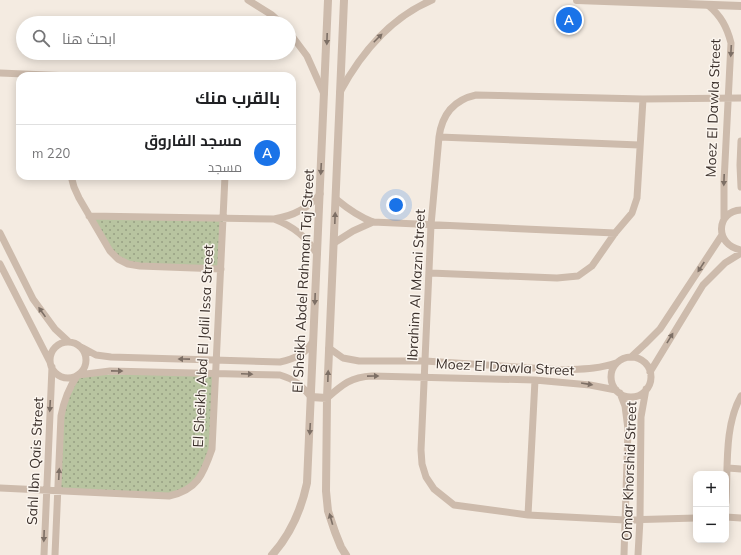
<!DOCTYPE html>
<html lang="ar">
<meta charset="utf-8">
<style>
body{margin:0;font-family:Mulish,Cairo,sans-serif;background:#f2f2f2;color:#202124;direction:rtl}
.controls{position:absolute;right:12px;bottom:12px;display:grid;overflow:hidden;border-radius:8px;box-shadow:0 2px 10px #0003}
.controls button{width:36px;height:36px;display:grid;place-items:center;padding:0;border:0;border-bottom:1px solid #e0e0e0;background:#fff;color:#202124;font:20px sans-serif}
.you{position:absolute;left:396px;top:205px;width:14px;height:14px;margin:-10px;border:3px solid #fff;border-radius:50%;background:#1a73e8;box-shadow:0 0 0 6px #1a73e833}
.badge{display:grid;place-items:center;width:26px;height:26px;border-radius:50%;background:#1a73e8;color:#fff;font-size:13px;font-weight:700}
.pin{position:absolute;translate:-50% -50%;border:2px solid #fff;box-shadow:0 1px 4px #0006}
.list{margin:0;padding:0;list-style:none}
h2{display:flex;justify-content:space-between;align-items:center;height:52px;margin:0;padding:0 16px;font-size:17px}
h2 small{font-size:13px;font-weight:400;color:#757577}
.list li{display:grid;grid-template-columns:26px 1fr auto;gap:12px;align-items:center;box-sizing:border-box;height:56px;padding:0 16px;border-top:1px solid #e0e0e0}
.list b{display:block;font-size:15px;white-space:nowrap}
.list p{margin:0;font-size:13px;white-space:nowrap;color:#757577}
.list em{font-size:13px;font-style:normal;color:#757577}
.icon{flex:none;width:22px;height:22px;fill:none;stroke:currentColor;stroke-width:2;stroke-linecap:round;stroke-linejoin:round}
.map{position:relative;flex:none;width:741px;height:555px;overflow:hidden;direction:ltr}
.search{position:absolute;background:#fff;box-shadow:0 2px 10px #0003;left:16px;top:16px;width:280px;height:44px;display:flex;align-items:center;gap:10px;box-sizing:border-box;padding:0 14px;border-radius:22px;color:#757577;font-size:15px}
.panel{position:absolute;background:#fff;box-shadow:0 2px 10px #0003;left:16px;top:72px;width:280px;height:108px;border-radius:12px;direction:rtl}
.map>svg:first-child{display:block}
</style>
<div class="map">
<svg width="741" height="555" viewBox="0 0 741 555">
<defs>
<pattern id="park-dots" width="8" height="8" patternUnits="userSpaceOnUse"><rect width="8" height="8" fill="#b8c4a0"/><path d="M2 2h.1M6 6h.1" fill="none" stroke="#97a083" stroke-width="1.8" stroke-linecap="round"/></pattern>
</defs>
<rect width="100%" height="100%" fill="#f4ebe1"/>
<!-- park -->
<path fill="url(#park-dots)" d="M89,216L223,219L221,269L140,266L118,259Z
M216,373L212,449L203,473L178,494L58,490L61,416L78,375Z"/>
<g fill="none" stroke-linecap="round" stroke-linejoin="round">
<!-- minor -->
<path stroke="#cdbbac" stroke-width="7" d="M248,0L272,15L281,23
M708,5C721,16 727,27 731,43L724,182V218
M289,32L307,56L324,94
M0,73L71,76
M340,92C361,53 390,18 432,0
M439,137L639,145
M741,141L740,165L741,187
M71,176L74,187L79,198L110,251L118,259L128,264L140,266L221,269
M336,199C348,209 359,217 373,222L615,233
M741,210C716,211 714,245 741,250
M89,216L274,219C293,216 308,209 320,194
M274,219C293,226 307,237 317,254
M0,233L33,299L55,329L68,341
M334,243L353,231L373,222
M0,264L50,362
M430,273L557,278L578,276L592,266L615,233L632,213L637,198L643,99
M50 360a18 18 0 1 1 36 0a18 18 0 1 1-36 0Z
M83,348L96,355L111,357L280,362C294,359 306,354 313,341
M329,348L343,358L359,361H425L563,370C581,369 599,369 616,363
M631,357L645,344L660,329L722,235
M611 377a20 20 0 1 1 40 0a20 20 0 1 1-40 0Z
M650,372L703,285L725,263L741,253
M78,375L110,371L280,375C294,379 302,386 311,397
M620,393L625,406L628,429L624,555
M327,398C343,384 351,377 372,376L535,380L590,385L616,390
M728,468L741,469
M0,488L169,496C197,490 203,475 212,449L225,176
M726,502C728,468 724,426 741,396
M528,515L535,380
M726,517L741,518
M696,518L625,520L528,515L454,505L434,489L426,477L422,464L421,450L431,225L439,137C442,115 453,100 476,95L643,99L741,98
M44,555L52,367
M55,555L61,416C64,400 68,389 77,376
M638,555L640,519L641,417L646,389"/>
<!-- tertiary -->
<path stroke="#cdbbac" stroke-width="8" d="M344,0L327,398L326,491L328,511L335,532L341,547L346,555
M577,0L741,6
M311,397L327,398
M272,555C291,534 301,511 307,483L328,0"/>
</g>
<!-- one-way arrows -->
<defs><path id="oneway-solid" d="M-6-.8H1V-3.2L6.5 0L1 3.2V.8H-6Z"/></defs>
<g fill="#7d6f65">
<use href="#oneway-solid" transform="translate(378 38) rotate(-45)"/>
<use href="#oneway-solid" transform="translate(327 39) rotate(92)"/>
<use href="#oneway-solid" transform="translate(731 51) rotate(93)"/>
<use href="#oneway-solid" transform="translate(321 169) rotate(93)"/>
<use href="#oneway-solid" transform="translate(724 180) rotate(92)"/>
<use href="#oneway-solid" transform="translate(335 218) rotate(-88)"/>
<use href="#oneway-solid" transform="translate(701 267) rotate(123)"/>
<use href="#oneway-solid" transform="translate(315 299) rotate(92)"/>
<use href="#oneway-solid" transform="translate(42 312) rotate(-125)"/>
<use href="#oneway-solid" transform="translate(670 338) rotate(-59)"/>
<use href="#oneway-solid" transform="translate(184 359) rotate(-179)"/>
<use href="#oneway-solid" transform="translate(117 371) rotate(1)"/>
<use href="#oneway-solid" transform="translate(247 374) rotate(2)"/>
<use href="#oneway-solid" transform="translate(328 376) rotate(-88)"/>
<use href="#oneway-solid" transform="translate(373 376) rotate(-1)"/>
<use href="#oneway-solid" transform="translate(587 384) rotate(9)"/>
<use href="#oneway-solid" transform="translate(50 406) rotate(93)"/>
<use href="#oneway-solid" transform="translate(310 429) rotate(93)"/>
<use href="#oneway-solid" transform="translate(59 474) rotate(-87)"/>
<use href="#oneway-solid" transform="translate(331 519) rotate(-106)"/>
<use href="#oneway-solid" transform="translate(44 536) rotate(92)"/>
</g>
<g text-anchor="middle" stroke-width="3" stroke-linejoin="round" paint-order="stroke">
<!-- street labels -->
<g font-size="14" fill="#3b302b" stroke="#fbf5ee">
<text transform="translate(713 108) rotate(-88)" y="5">Moez El Dawla Street</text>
<text transform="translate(303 281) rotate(-87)" y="5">El Sheikh Abdel Rahman Taj Street</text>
<text transform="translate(416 285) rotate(-87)" y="5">Ibrahim Al Mazni Street</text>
<text transform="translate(203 346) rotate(-87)" y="5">El Sheikh Abd El Jalil Issa Street</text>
<text transform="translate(505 367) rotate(3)" y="5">Moez El Dawla Street</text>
<text transform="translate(35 461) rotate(-87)" y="5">Sahl Ibn Qais Street</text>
<text transform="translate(629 471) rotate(-88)" y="5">Omar Khorshid Street</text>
</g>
</g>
</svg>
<div class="controls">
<button>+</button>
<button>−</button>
</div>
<div class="you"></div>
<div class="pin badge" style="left:569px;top:20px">A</div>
<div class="search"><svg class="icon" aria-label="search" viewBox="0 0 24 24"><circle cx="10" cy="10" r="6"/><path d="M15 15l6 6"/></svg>ابحث هنا</div>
<section class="panel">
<h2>بالقرب منك<small></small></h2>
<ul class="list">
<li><span class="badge">A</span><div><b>مسجد الفاروق</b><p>مسجد</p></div><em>220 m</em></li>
</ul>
</section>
</div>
